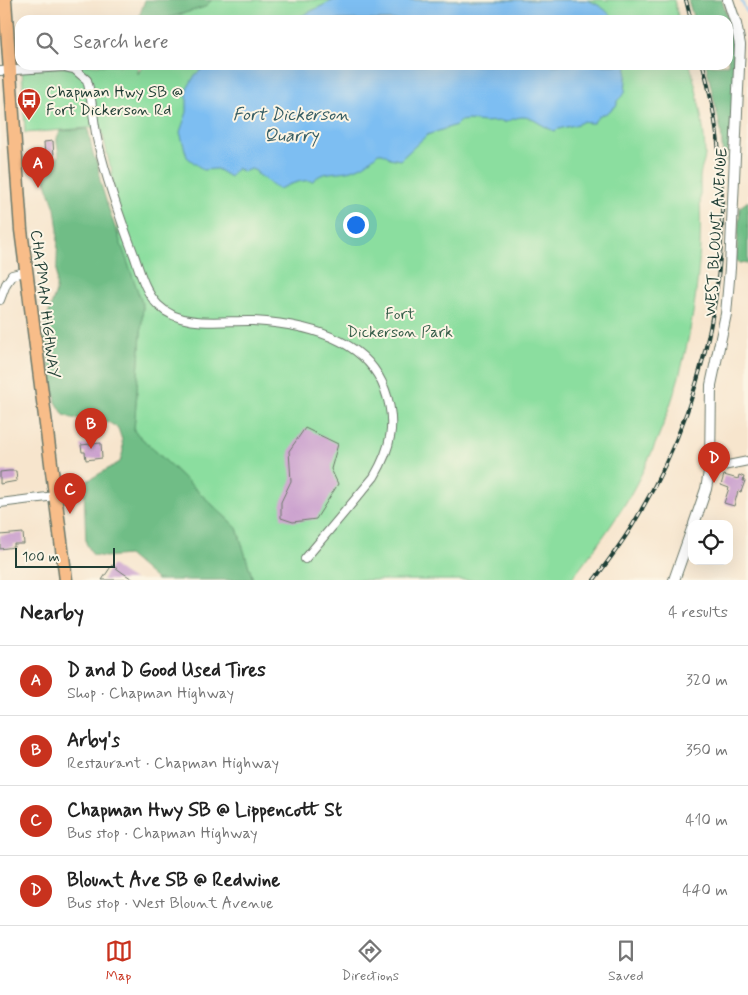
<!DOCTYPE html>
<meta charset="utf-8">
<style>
body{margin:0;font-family:Mynerve,sans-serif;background:#f6f6f6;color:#222}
.controls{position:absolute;right:15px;bottom:15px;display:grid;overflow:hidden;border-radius:10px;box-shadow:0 5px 20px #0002}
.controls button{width:45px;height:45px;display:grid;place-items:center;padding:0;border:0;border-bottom:1px solid #e0e0e0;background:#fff;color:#222;font:25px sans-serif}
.scale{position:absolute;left:15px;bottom:12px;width:100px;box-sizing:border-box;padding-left:5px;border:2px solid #1f3d34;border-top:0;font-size:14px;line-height:18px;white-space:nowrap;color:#1f3d34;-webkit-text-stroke:4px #fcf5e5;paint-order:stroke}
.you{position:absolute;left:355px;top:224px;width:18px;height:18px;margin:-12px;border:4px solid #fff;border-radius:50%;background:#1a73e8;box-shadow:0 0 0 8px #1a73e833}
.badge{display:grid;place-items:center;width:32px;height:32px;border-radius:50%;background:#c8321e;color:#fff;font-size:16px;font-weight:700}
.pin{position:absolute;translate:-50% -41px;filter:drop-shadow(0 1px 2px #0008)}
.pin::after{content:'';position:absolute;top:26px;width:18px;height:15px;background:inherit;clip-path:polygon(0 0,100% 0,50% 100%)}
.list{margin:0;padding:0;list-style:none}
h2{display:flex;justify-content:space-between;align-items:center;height:65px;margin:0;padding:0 20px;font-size:21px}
h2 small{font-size:16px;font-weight:400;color:#767676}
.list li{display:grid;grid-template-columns:32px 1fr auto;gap:15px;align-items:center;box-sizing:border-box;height:70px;padding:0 20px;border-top:1px solid #e0e0e0}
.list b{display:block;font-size:19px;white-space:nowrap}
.list p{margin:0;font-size:16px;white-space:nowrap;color:#767676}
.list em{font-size:16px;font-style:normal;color:#767676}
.icon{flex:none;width:28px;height:28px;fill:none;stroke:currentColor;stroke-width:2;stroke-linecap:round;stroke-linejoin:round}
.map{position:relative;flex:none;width:748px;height:580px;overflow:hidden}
.search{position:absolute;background:#fff;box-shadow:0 5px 20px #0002;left:15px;right:15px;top:15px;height:55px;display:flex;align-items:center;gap:12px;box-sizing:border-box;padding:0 18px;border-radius:15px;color:#767676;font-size:19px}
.sheet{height:345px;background:#fff}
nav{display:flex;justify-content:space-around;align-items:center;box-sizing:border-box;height:70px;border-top:1px solid #e0e0e0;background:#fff;font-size:14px;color:#767676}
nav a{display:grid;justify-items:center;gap:2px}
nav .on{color:#c8321e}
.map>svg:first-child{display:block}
</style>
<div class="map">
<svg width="748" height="580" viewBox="0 0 748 580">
<rect width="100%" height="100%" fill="#fcf5e5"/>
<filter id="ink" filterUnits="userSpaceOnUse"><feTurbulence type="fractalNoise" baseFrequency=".02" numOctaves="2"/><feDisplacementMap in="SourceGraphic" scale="10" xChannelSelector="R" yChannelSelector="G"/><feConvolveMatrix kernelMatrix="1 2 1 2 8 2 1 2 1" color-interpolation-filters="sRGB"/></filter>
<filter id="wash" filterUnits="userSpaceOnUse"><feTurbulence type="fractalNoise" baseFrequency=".0096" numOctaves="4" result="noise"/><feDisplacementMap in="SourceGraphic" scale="20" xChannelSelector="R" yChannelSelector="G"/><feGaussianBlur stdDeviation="1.12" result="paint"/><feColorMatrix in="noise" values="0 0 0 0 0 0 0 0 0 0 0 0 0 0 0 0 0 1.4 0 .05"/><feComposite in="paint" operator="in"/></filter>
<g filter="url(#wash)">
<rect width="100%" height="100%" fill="#f7e5cd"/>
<!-- green -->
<path fill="#8bde9f" stroke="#558e6a" d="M212,0H674L679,20H167L168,18L205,7Z
M22,65H138V74L143,65H690C697,90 705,130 705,155C705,162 700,170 700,177C700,200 701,223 700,245C696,334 672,422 628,499C611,527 591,554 571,580H253L237,528L134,431L143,306L119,239L111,166H110L101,127L25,133Z"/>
<!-- forest -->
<path fill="#70bd86" stroke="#487d5d" d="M145,0H212L205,7L168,18L167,20H138Z
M688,0H722L728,20H694Z
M728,20C741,63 732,118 727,162L723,159L721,131L706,65H728Z
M88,129L93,154L98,165L100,181L108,207L143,306L134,431L237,528L253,580H157L128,555L105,557L93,555L86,543L84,488L87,481L120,462L123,451L122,440L118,428L108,422L72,418L64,415L56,402L44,337L46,321L56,291L58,230L55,208L45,180V173L49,162L55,160L59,156C59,146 53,140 61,131Z
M748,201V264L739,263L736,260L740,207Z"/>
<!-- water -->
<path fill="#7dbef2" stroke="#4e7e93" d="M334,0H586C599,4 606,9 614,20H293Z
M207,65H627L625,93L617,101V105L607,113L600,115L593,123H588L584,121C574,127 564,126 554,131C531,121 530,110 504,123L503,121L484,122L468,120L460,121L456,125L427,135L400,160L390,158L383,153H378C370,161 363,167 351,170C339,174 321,170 313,181C302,179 288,185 279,189C270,186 266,178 258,175L256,171L251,169L243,172L237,168L230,177L217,169L203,170L187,157L180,132L187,112V89L195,75Z"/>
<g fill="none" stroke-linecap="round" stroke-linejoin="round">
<!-- stream -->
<path stroke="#7dbef2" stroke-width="2" d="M741,0L748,15"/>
</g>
<g id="blocks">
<!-- building -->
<path fill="#caa0ce" d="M53,141L54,156L45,157L44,142Z
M305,428L338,444L331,469L338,484L316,519L293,522L281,518V502L291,481L289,451Z
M101,443L102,458L86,460L85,452H82L81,445Z
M9,471H16L17,481L0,484V472Z
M724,475L738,479L739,475L744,477L743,481H745L741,492L738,491L734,506L724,503L729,488L721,485Z
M23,533L24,544H14V547L0,549V535Z
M112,565L123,573L134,580H102Z"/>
</g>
</g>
<g filter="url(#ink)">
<use href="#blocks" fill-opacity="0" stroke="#6b786a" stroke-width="1"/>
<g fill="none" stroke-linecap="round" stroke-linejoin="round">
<!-- minor casing -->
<g stroke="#6b786a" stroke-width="10">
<path id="minor" d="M0,71L64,67L74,69L87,80C93,101 93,122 98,143C107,181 120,218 134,255C140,272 145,292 158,305C182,329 223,320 253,321C304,324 366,337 385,390C397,423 391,448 374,477L305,559
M0,300L6,284L12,275L25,272
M710,466L718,467L748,461
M0,503L55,496"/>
</g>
<!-- tertiary casing -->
<g stroke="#6b786a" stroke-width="12">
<path id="tertiary" d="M694,524L706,489L710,466L711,385L726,314L730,268L740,45L736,24L728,0
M674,580L692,529"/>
</g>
<!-- trunk casing -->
<g stroke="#6b786a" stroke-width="15">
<path id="trunk" d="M5,0L21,230L66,580"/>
</g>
<!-- minor -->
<use href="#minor" stroke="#fff" stroke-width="8"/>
<!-- tertiary -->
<use href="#tertiary" stroke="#fff" stroke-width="10"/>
<!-- trunk -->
<use href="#trunk" stroke="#f8bd89" stroke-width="12"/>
<!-- rail casing -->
<g stroke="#1f3d34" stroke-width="4">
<path id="rail" d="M686,0L691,20
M594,580C608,561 623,542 635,521C717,385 744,219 703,65"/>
</g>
<!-- rail -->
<use href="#rail" stroke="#fcf5e5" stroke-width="2" stroke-dasharray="5.5" stroke-linecap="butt"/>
</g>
</g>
<!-- icons -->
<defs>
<g id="bus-pin" transform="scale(1.25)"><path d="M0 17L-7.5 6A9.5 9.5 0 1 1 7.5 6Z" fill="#c8321e" stroke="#fcf5e5"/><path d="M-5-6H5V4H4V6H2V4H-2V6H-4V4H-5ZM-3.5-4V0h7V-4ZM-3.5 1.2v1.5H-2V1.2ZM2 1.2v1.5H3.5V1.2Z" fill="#fff"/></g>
</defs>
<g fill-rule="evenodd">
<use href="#bus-pin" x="29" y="100"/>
</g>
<g text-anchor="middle" stroke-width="4" stroke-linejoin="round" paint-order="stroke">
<!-- poi labels -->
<g font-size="16" fill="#1f3d34" stroke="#fcf5e5" text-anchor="start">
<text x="46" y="97">Chapman Hwy SB @<tspan x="46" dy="18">Fort Dickerson Rd</tspan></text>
</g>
<!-- street labels -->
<g font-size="16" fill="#1f3d34" stroke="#fcf5e5">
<text transform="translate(715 232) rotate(-86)" y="6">WEST BLOUNT AVENUE</text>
<text transform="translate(46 304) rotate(83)" y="6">CHAPMAN HIGHWAY</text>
</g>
<!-- park labels -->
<g font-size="16" fill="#355d49" stroke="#fcf5e5">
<text x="400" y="319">Fort<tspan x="400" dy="18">Dickerson Park</tspan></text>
</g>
<!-- water labels -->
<g font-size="18" font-style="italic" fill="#365d64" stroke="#fcf5e5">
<text x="291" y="120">Fort Dickerson<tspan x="291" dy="21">Quarry</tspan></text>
</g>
</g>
</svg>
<div class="controls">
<button><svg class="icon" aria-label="locate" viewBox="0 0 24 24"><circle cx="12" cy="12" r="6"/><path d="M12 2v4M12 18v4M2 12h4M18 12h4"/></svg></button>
</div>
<div class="scale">100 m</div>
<div class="you"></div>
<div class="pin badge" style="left:38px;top:188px">A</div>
<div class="pin badge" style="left:91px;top:449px">B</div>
<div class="pin badge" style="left:70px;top:514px">C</div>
<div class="pin badge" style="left:714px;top:483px">D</div>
<div class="search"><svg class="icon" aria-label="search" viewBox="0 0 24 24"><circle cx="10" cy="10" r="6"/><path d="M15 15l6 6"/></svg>Search here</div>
</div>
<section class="sheet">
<h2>Nearby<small>4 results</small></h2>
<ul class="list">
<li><span class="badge">A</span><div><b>D and D Good Used Tires</b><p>Shop · Chapman Highway</p></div><em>320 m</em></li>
<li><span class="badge">B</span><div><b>Arby's</b><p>Restaurant · Chapman Highway</p></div><em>350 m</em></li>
<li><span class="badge">C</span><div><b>Chapman Hwy SB @ Lippencott St</b><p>Bus stop · Chapman Highway</p></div><em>410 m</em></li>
<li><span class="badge">D</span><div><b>Blount Ave SB @ Redwine</b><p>Bus stop · West Blount Avenue</p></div><em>440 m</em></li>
</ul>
</section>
<nav>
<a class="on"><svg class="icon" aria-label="map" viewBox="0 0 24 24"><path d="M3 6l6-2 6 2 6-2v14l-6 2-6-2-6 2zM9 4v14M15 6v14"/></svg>Map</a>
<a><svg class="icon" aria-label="directions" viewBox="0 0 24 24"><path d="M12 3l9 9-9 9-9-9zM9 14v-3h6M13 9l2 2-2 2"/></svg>Directions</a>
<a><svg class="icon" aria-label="saved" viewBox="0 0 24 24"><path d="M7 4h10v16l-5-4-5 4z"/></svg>Saved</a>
</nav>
